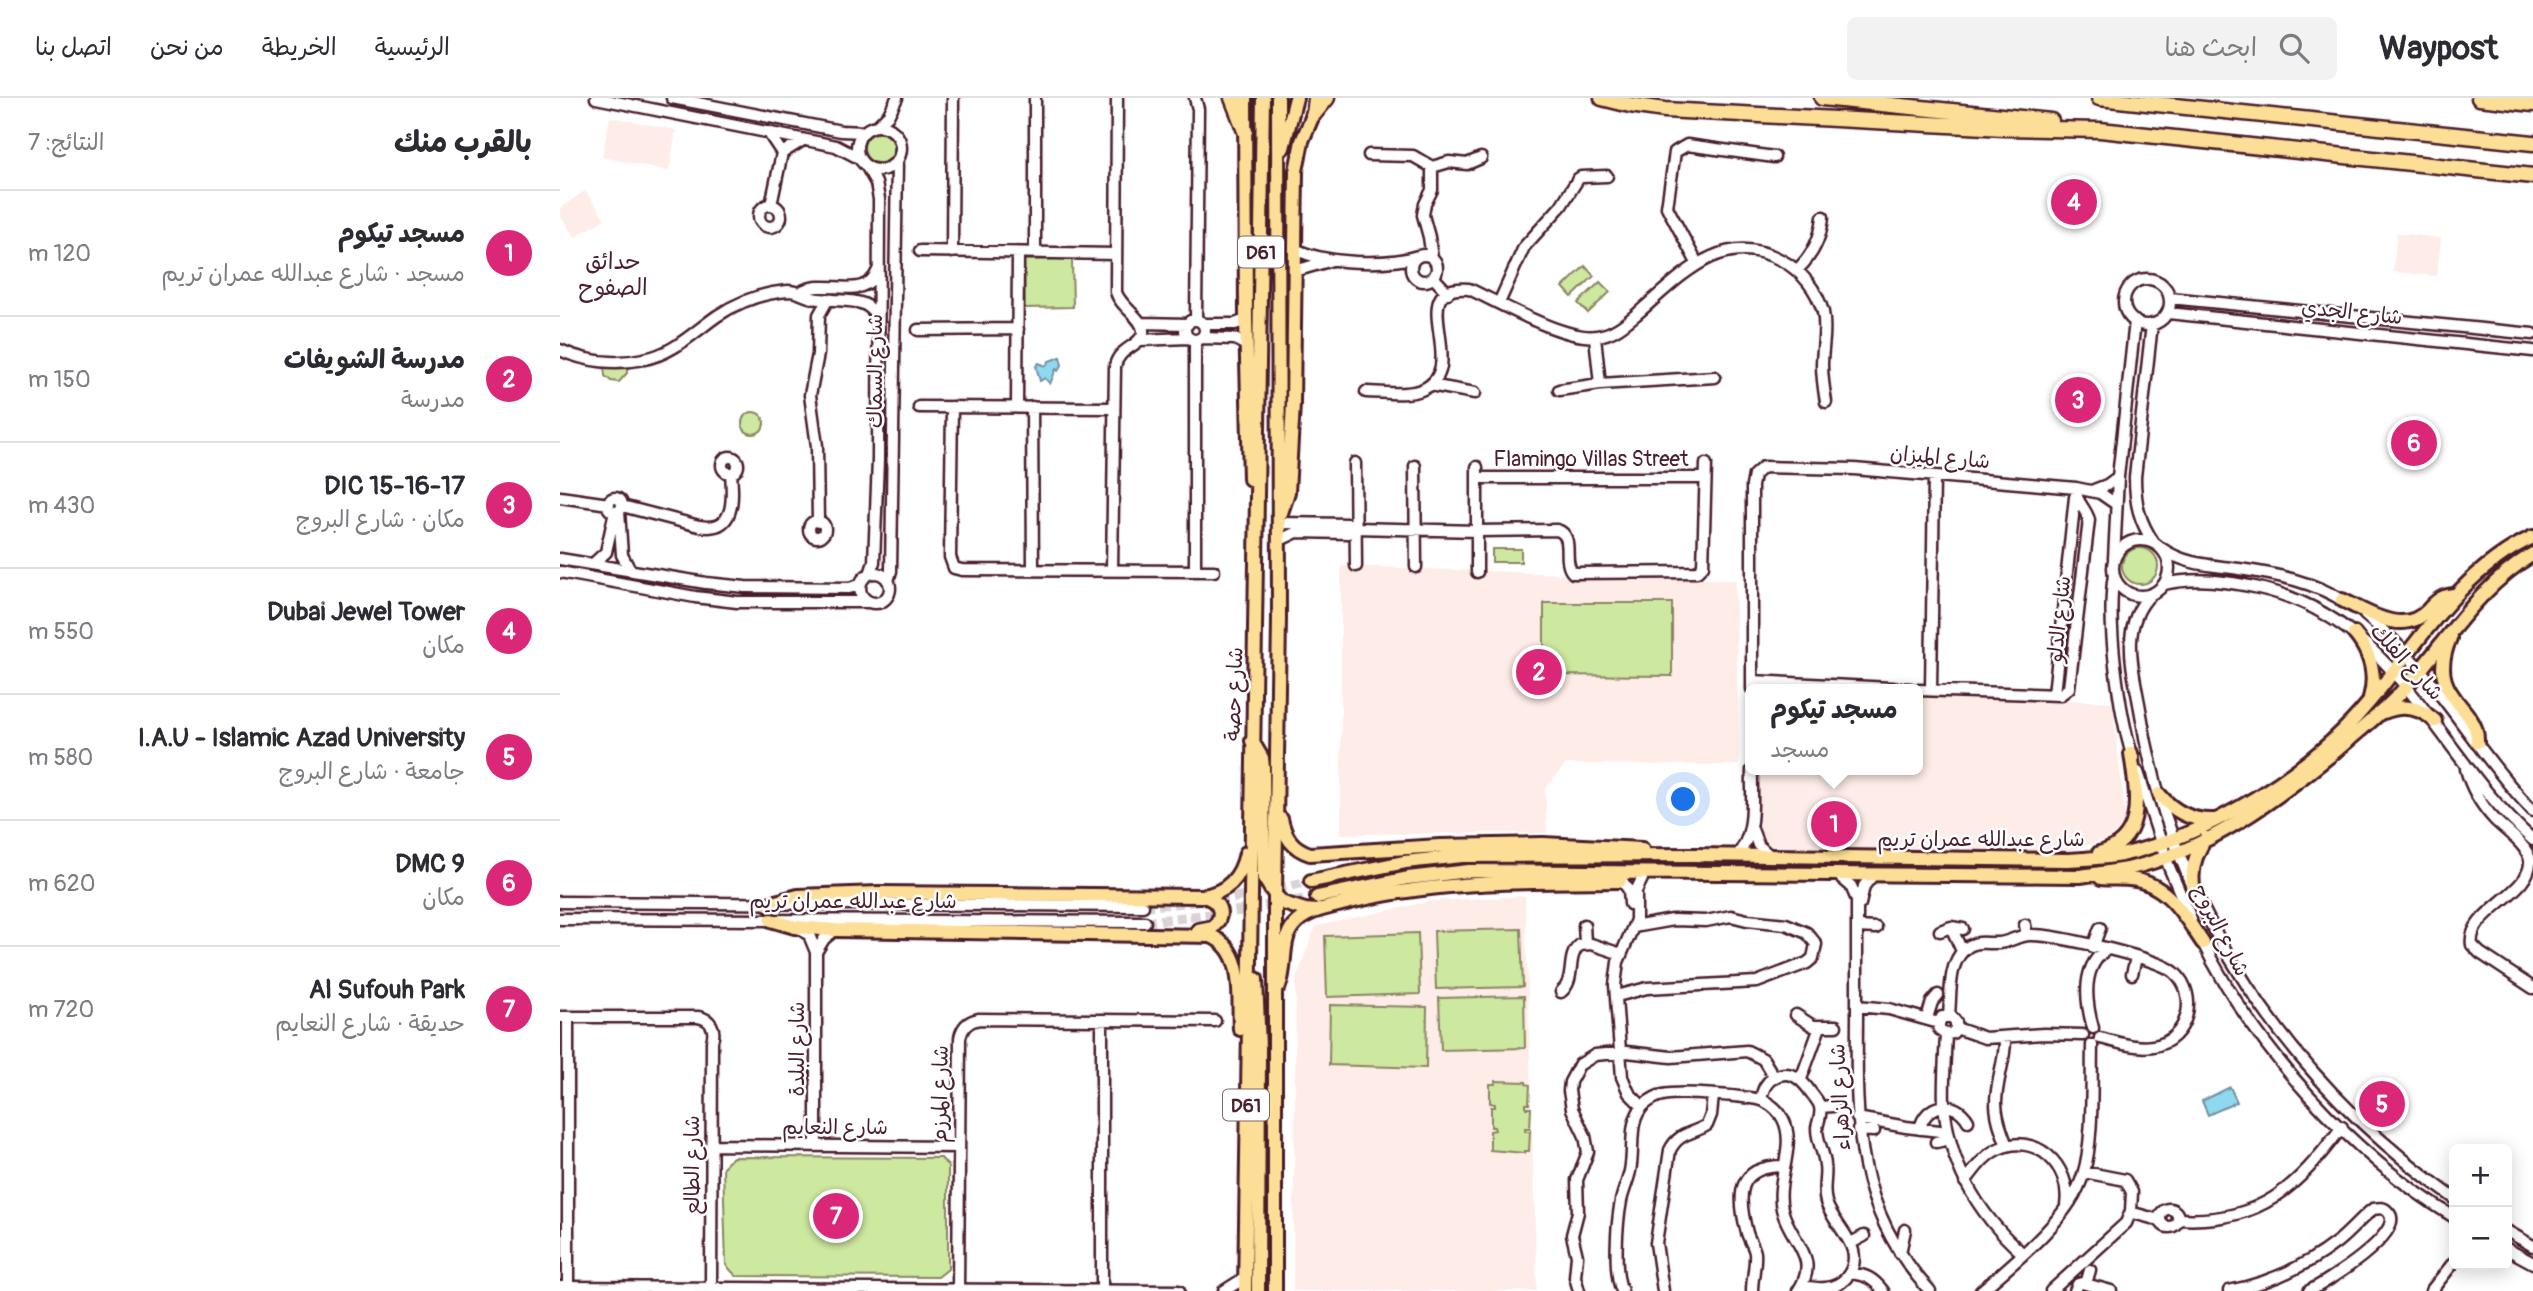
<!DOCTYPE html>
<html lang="ar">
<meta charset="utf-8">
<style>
body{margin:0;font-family:Pangolin,"Playpen Sans Arabic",sans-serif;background:#f2f2f3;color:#2b2b33;direction:rtl}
.controls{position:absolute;right:21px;bottom:21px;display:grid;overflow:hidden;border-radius:10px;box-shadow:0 4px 18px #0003}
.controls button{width:63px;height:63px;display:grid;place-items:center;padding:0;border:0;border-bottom:2px solid #e1e1e2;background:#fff;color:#2b2b33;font:35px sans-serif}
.you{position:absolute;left:1124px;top:702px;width:24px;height:24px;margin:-18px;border:5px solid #fff;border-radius:50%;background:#1a73e8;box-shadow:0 0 0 10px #1a73e833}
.badge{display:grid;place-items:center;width:46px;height:46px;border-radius:50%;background:#db2777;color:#fff;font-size:23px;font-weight:700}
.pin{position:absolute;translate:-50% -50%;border:4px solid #fff;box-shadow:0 2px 7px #0006}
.popup{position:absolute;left:1185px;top:586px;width:178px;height:91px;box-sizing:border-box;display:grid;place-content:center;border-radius:10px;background:#fff;filter:drop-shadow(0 2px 5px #0005);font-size:23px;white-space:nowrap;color:#7c7c81}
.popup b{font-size:26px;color:#2b2b33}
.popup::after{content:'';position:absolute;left:50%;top:100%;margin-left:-14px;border:14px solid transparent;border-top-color:#fff}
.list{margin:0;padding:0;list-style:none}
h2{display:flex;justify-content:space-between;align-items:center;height:91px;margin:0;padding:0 28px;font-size:30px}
h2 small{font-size:23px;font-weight:400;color:#7c7c81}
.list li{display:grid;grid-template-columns:46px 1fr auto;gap:21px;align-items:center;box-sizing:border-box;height:126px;padding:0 28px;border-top:2px solid #e1e1e2}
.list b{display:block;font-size:26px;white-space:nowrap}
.list p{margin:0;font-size:23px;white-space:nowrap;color:#7c7c81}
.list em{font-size:23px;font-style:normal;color:#7c7c81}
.icon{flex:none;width:38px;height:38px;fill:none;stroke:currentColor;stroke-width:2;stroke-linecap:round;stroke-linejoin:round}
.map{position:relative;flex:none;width:1973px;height:1193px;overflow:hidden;direction:ltr}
header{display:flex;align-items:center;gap:42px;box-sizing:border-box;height:98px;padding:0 35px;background:#fff;border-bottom:2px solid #e1e1e2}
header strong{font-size:33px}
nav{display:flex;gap:38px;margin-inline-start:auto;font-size:24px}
.search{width:490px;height:63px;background:#f2f2f3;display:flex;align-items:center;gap:18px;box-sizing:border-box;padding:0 24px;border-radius:10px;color:#7c7c81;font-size:26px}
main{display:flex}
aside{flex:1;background:#fff}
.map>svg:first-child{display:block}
</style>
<header>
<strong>Waypost</strong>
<div class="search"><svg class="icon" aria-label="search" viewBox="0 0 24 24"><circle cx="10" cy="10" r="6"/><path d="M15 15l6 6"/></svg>ابحث هنا</div>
<nav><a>الرئيسية</a><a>الخريطة</a><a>من نحن</a><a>اتصل بنا</a></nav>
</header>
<main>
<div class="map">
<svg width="1973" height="1193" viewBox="0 0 1973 1193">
<rect width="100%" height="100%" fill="#fff"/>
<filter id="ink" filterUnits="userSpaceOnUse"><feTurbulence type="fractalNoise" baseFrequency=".0143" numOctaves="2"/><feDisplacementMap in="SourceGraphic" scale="14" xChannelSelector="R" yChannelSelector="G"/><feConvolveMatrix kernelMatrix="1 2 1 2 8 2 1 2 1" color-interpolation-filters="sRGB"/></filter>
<g filter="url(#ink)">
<!-- built -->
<path fill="#fdece7" d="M50,19L116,32L109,73L42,59Z
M25,93L45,121L15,139L0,118V110Z
M1837,135L1881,140L1877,178L1833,174Z
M781,468L1175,482L1179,667L1006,666L985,691L987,735L781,736Z
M1358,596L1552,604L1566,724L1548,741L1503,754L1198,748L1197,672H1358Z
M965,798L977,1193H733L736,881L756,828L872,803Z"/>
<!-- green -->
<path fill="#cde89f" stroke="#8c8465" stroke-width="2" d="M304 50a15 15 0 1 1 30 0a15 15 0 1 1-30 0Z
M512,161L513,209L465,210L464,161Z
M1025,168L1034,178L1012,199L1003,189Z
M1040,184L1050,194L1028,215L1018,205Z
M44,266L67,267V275L59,284L51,283L45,278Z
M182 325a11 11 0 1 1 22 0a11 11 0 1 1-22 0Z
M1562 468a18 18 0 1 1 36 0a18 18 0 1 1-36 0Z
M932,451H961V464H932Z
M984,505H1112V578L984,577Z
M961,831L963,889L876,891L874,833Z
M858,835L860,896L767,899L765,838Z
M964,898L965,950L881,952L879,900Z
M770,907L867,909L866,970L769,967Z
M935,983L966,984V986L970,987L969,1006H966V1010H971L970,1030H965V1033H970L969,1053H965V1055L930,1052V1033L935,1032L934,1029H931V1009H935V1006L930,1005V986H935Z
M173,1059L381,1060L388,1068V1171L378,1179L176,1178L166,1167L163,1069Z"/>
<!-- water -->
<path fill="#8ed9ef" stroke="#738fa1" stroke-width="2" d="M500,259L502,267L498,273L496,271L490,286L485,280L480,283L476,268L479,265L486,268L489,263Z
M1670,989L1677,1004L1648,1017L1642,1003Z"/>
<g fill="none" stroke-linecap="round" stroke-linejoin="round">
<!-- minor-tunnel -->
<path stroke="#dbd2d5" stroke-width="10" stroke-dasharray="10 5" stroke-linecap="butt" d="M583,808L668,801L751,783
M585,824L672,814L757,799"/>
<!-- minor casing -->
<g stroke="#4a1f2b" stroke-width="15">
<path id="minor" d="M36,0L276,48L299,60
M112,0L281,33L304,34
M635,0L638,11L636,222
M297 50a22 22 0 1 1 44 0a22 22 0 1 1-44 0Z
M317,28L329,16L337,0
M208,34L222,55L211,107
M222,55L243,42
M809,57L853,58L872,69L889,64L907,66L921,60
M307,69L316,85L319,101L318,362L314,464L310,476
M199 118a11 11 0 1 1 22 0a11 11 0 1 1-22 0Z
M735,151C765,166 826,168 858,158
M360,153L556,156
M392,154L393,0
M475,155V0
M851 170a13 13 0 1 1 26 0a13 13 0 1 1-26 0Z
M872,160L869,139L863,117L865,106L872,92V69
M1137,165L1107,109L1115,54L1127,47L1214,59
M1237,172C1253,157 1261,140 1263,119
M735,173L772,162
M873,179L888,195
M1564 204a23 23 0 1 1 46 0a23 23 0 1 1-46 0Z
M241,194C265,179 305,205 318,172
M1610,200L1973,236
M939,205L964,149L1001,108L1018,81L1021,79L1047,78
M1608,215L1973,253
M625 232a10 10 0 1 1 20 0a10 10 0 1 1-20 0Z
M581,225L628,226
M643,226H675L686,222
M1592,226L1575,379C1575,405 1579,423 1594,445
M358,232L458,231
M1035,239L1040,286
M642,240L675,241L686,247
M580,242L628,240
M0,252C26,264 56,267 84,261C113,256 134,234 157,218C178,204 203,195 228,193C239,193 243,198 253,200C260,202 267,201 274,202C293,203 312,202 318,223
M870,287L915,295
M999,292L1040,286L1155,279
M806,294C823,294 845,298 861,292C914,272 840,185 909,191C940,205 1005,243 1037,238C1054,236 1066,225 1078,215C1119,180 1162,130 1221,162C1242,173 1257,192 1263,214C1267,233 1262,249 1262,267C1262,280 1264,292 1266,304
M359,309L554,310
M392,309L390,459L394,470L402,472L654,473
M457,309L458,155
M472,309L473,472
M162 367a8 8 0 1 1 16 0a8 8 0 1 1-16 0Z
M795,365L796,468
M855,368L856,469
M917,369V474
M917,380H1145
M1534,392L1547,387L1558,379
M0,399L49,406
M48 407a7 7 0 1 1 14 0a7 7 0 1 1-14 0Z
M62,408L139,428C176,435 173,400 171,375
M59,413L62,457L70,472
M249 431a8 8 0 1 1 16 0a8 8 0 1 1-16 0Z
M258,424L257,348L250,297L258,256L259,217L268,201
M719,425L789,426L795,430L917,433L997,432C1016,438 1001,463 1013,475L1137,474L1143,468L1146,366
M1553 470a28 28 0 1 1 56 0a28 28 0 1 1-56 0Z
M718,443L737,434L788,435L795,430
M1601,450C1625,467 1651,467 1679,471C1716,476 1755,484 1787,505
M0,461L146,485L185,489L289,490L300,487
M1554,461L1558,379L1575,223
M33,466L46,454L54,418
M552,472L555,268C559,249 580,249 583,235C585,221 560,209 556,194L557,0
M635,473V242
M0,474L135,499L177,504H310
M300 490a15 15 0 1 1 30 0a15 15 0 1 1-30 0Z
M1554,477C1546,524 1559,615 1573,660
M328,483L331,473L337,63
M1604,486C1636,479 1667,483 1699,490C1839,522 1876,657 1973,742
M1591,496C1559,528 1573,571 1580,611C1611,812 1730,984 1894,1100
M1805,517C1873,571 1913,651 1973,713
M1192,583L1351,591
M1192,591V388L1194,377L1203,369L1294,371L1516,390L1540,395L1556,406
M1358,592L1500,597L1509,590L1529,422C1526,410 1515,404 1516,390
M1371,592L1374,378
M1494,596L1515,399
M1906,671C1911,690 1922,708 1935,722C1946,733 1967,747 1970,762C1973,795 1906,814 1912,847L1920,855L1973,890
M1578,674L1609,769L1631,821
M1192,731L1198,747L1210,758
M1177,758C1197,733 1191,702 1192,672
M1278,777L1291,788L1297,802C1297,842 1297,881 1297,921C1296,1025 1294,1111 1370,1193
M1082,781L1076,793V822L1058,864L1055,887L1062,979L1069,995L1082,1008
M1062,783L1069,792L1070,806
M0,804L583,808
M1300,806L1304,788L1313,777
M0,821L585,824
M1024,827L1025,845
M1465,827L1467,837
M1298,829L1316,830
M1391,829L1402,853
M239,830L249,837L256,854V1048
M1380,833L1391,829L1403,831
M1641,841C1694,949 1791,1057 1894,1119
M1533,849L1540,830
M256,854L264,841L275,832
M1572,876L1576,860
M1001,894C1017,881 1005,859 1020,847L1031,846L1061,856
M1057,898L1087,890L1197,884L1247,865L1253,860L1256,846L1247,835L1226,826L1187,822L1171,818L1146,823L1113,822L1073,829
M1297,908L1329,911L1379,925
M1236,917L1253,928H1276
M1389,918C1391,898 1388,866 1404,852C1415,841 1426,846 1439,845C1450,844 1459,837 1470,837C1494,836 1597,860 1614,874C1640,897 1628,943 1593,948C1576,951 1557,944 1540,940
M0,919H138C151,921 156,931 152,943L151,1190
M1367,920L1372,904L1378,897
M1396,930L1393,935L1386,936L1379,931V925L1382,919H1392L1396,924V930L1425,940L1484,936L1523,937
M1533,930C1526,905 1521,869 1546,852
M1386,936C1385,960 1383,983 1384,1006C1389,1066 1418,1116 1462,1155
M1445,939C1446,962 1436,982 1436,1005C1436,1020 1442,1034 1447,1048
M1241,981L1260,929
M1201,1002C1202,993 1205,985 1213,980C1231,969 1243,983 1252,996C1255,1000 1259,1004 1260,1009C1262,1017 1258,1023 1257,1030C1257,1044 1264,1054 1265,1067C1267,1079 1262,1091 1266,1104C1273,1129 1310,1151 1286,1180C1274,1193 1258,1191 1242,1188
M1260,1009L1273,1008
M1297,1020L1346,1029L1388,1034
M1360,1031C1365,1005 1395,1000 1408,1023
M1298,1032L1314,1033
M1376,1044L1390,1041
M151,1047L399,1049
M1405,1084C1414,1072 1423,1059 1436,1052C1475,1032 1512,1068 1506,1107
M1600 1120a9 9 0 1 1 18 0a9 9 0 1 1-18 0Z
M1577,1116L1599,1122
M1618,1121C1700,1126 1736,1090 1782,1029
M1947,1133L1973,1148
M1291,1145L1304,1138
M1947,1151L1973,1165
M1340,1155L1345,1132
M1290,1175C1306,1177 1313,1180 1323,1193
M1526,1186L1530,1172
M0,1189L619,1193
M8,1189V919
M398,1192L400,940C402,929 408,923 419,921L655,923
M542,1193V922
M664,1193L686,1179
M1019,1193L1015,1179L1017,1158L1012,1137L1018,1114L1017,1082L1028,1054L1025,1038L1012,1011L1009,993L1010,984L1019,967L1035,957L1067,954L1111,959L1187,953L1203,961L1214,979
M1062,1193C1053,1174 1057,1124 1061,1103C1063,1093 1068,1083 1070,1073C1075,1050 1067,1024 1084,1007C1090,1002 1096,998 1103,997C1118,993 1190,998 1204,1003C1212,1007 1219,1013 1223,1021C1237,1048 1215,1082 1222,1111C1229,1143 1262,1158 1238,1193
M1103,1193L1096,1145L1110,1052C1119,1034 1133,1036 1147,1027L1151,1017L1153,998
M1192,1193C1192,1180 1196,1167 1195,1155C1194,1148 1189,1142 1187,1135C1177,1097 1176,1068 1224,1068
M1421,1193C1455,1164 1510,1120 1523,1077C1534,1043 1531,984 1532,947
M1491,1193L1566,1125L1571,1113L1572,1094L1565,1082L1524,1074
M1515,1193L1518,1186L1522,1185L1551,1193
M1669,1193C1709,1185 1745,1169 1777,1144C1790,1134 1800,1121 1813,1111C1819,1110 1824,1109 1828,1114C1848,1134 1765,1185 1749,1193
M1871,1193L1894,1164"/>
</g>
<!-- major casing -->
<g stroke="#4a1f2b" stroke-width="18">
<path id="major" d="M685,0L686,222L690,381
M723,50L736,0
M721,415L728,394L733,306L736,73L742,43L753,17L755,0
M1782,502C1808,514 1843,539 1868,512C1877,502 1883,497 1896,497
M1794,535C1810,554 1817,576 1810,600
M1890,540C1864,601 1919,606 1917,644
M1824,614C1843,606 1860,609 1875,623
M692,643L702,660L703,670L704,780L715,797L723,805L745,812L756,813
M1599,696C1613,713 1631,723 1654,722
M721,721C725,739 732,750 750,756L880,748L983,746L1082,751
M1539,755C1588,742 1576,693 1571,655
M1541,780C1550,781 1560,780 1569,781C1607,784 1624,817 1643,845
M751,783L845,764L902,758L1134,757L1508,762C1526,761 1543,760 1561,757C1650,737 1752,674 1810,603C1859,544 1901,472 1973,439
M1634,795C1630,774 1634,758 1646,740
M757,799L848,780L909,773L1520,778C1535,776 1551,774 1567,771C1647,753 1716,702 1778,651C1801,631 1825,613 1845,590C1886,544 1918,489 1973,456
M208,806L238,798L318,795L642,798C667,795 681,780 686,755
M211,822L235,829L275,832L651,838C686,853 678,898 680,931
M638,832L653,829C666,816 659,802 643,798
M696,881L699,950L698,1193
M719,888C727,870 720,842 734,827C746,813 766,810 782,806C873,782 967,784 1060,783
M685,1193L703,0
M715,1193V797L719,521L718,0"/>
</g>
<!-- highway casing -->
<g stroke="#4a1f2b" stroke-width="19">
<path id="highway" d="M672,0L685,33
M1042,0L1070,7L1105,12L1444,30L1540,32L1973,78
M1262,0L1491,23
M1539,0L1973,45
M1919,0L1973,6
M753,17L767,0"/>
</g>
<!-- minor -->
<use href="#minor" stroke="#fff" stroke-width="10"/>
<!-- major -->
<use href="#major" stroke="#fdde96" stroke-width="12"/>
<!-- highway -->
<use href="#highway" stroke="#fdde96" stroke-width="14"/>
</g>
</g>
<g text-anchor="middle" stroke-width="5" stroke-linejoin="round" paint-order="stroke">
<!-- shield labels -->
<g fill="#fff" stroke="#80626b" stroke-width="2">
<rect x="678" y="138.5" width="46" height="31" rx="5"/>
<rect x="663" y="991.5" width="46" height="31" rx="5"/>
</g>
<g font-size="19" font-weight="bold" fill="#4a1f2b">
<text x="701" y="161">D61</text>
<text x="686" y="1014">D61</text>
</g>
<!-- street labels -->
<g font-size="21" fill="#4a1f2b" stroke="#fff">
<text transform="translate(1792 214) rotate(6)" y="7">شارع الجدي</text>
<text transform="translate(315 273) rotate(-90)" y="7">شارع السماك</text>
<text transform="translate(1380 359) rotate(5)" y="7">شارع الميزان</text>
<text x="1031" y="368">Flamingo Villas Street</text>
<text transform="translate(1499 521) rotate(-84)" y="7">شارع الدلو</text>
<text transform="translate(1847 564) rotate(47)" y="7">شارع الفلك</text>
<text transform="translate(674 596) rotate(-88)" y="7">شارع حصة</text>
<text x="1421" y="748">شارع عبدالله عمران تريم</text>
<text x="293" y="810">شارع عبدالله عمران تريم</text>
<text transform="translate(1661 832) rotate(63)" y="7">شارع البروج</text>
<text transform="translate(237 951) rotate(-90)" y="7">شارع البلدة</text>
<text transform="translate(380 996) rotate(-89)" y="7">شارع المرزم</text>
<text transform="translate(1280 999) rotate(-93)" y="7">شارع الزهراء</text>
<text x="275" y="1036">شارع النعايم</text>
<text transform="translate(132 1067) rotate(-90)" y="7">شارع الطالع</text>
</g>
<!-- neighbourhood labels -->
<g font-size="23" fill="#4a1f2b" stroke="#fff">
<text x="53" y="171">حدائق<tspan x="53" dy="26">الصفوح</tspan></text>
</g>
</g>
</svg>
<div class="controls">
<button>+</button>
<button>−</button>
</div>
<div class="you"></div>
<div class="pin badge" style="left:1274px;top:726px">1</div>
<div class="popup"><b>مسجد تيكوم</b>مسجد</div>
<div class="pin badge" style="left:979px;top:574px">2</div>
<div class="pin badge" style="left:1518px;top:302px">3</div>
<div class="pin badge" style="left:1514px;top:104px">4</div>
<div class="pin badge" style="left:1822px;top:1006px">5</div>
<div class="pin badge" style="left:1854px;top:345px">6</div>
<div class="pin badge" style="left:276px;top:1118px">7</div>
</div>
<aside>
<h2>بالقرب منك<small>النتائج: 7</small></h2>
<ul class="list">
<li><span class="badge">1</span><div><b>مسجد تيكوم</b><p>مسجد · شارع عبدالله عمران تريم</p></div><em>120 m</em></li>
<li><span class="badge">2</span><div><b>مدرسة الشويفات</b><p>مدرسة</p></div><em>150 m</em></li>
<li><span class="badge">3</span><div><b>DIC 15-16-17</b><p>مكان · شارع البروج</p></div><em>430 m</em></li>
<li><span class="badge">4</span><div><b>Dubai Jewel Tower</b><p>مكان</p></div><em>550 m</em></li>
<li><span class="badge">5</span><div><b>I.A.U - Islamic Azad University</b><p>جامعة · شارع البروج</p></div><em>580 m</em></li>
<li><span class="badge">6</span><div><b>DMC 9</b><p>مكان</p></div><em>620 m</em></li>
<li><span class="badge">7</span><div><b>Al Sufouh Park</b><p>حديقة · شارع النعايم</p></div><em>720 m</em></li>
</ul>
</aside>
</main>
